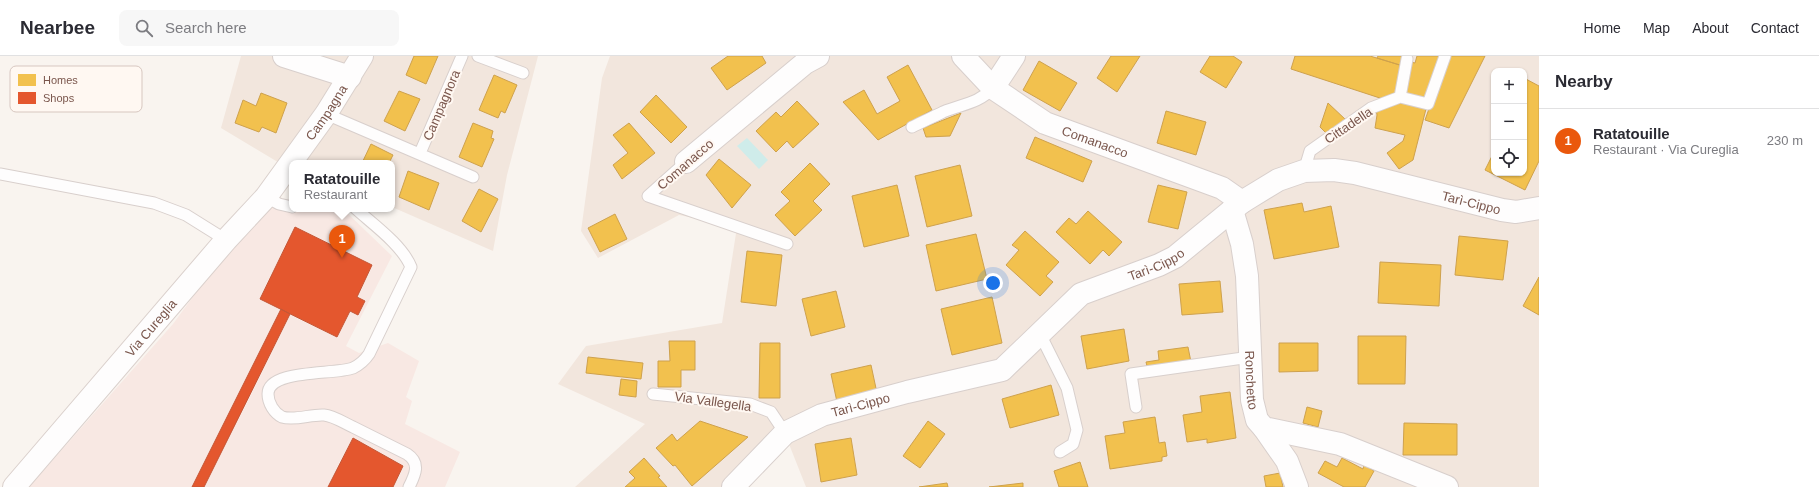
<!DOCTYPE html>
<meta charset="utf-8">
<style>
body{margin:0;font-family:Arial,sans-serif;background:#f7f7f7;color:#2b2b33}
.controls{position:absolute;right:12px;top:12px;display:grid;overflow:hidden;border-radius:8px;box-shadow:0 1px 3px #0004}
.controls button{width:36px;height:36px;display:grid;place-items:center;padding:0;border:0;border-bottom:1px solid #e1e1e2;background:#fff;color:#2b2b33;font:20px sans-serif}
.you{position:absolute;left:993px;top:227px;width:14px;height:14px;margin:-10px;border:3px solid #fff;border-radius:50%;background:#1a73e8;box-shadow:0 0 0 6px #1a73e833}
.badge{display:grid;place-items:center;width:26px;height:26px;border-radius:50%;background:#ea580c;color:#fff;font-size:13px;font-weight:700}
.pin{position:absolute;translate:-50% -33px;filter:drop-shadow(0 1px 2px #0008)}
.pin::after{content:'';position:absolute;top:21px;width:14px;height:12px;background:inherit;clip-path:polygon(0 0,100% 0,50% 100%)}
.popup{position:absolute;left:289px;top:104px;width:106px;height:52px;box-sizing:border-box;display:grid;place-content:center;border-radius:8px;background:#fff;filter:drop-shadow(0 1px 3px #0005);font-size:13px;white-space:nowrap;color:#7c7c81}
.popup b{font-size:15px;color:#2b2b33}
.popup::after{content:'';position:absolute;left:50%;top:100%;margin-left:-8px;border:8px solid transparent;border-top-color:#fff}
.list{margin:0;padding:0;list-style:none}
h2{display:flex;justify-content:space-between;align-items:center;height:52px;margin:0;padding:0 16px;font-size:17px}
h2 small{font-size:13px;font-weight:400;color:#7c7c81}
.list li{display:grid;grid-template-columns:26px 1fr auto;gap:12px;align-items:center;box-sizing:border-box;height:64px;padding:0 16px;border-top:1px solid #e1e1e2}
.list b{display:block;font-size:15px;white-space:nowrap}
.list p{margin:0;font-size:13px;white-space:nowrap;color:#7c7c81}
.list em{font-size:13px;font-style:normal;color:#7c7c81}
.icon{flex:none;width:22px;height:22px;fill:none;stroke:currentColor;stroke-width:2;stroke-linecap:round;stroke-linejoin:round}
.map{position:relative;flex:none;width:1539px;height:431px;overflow:hidden}
header{display:flex;align-items:center;gap:24px;box-sizing:border-box;height:56px;padding:0 20px;background:#fff;border-bottom:1px solid #e1e1e2}
header strong{font-size:19px}
nav{display:flex;gap:22px;margin-inline-start:auto;font-size:14px}
.search{width:280px;height:36px;background:#f7f7f7;display:flex;align-items:center;gap:10px;box-sizing:border-box;padding:0 14px;border-radius:8px;color:#7c7c81;font-size:15px}
main{display:flex}
aside{flex:1;background:#fff}
.map>svg:first-child{display:block}
</style>
<header>
<strong>Nearbee</strong>
<div class="search"><svg class="icon" aria-label="search" viewBox="0 0 24 24"><circle cx="10" cy="10" r="6"/><path d="M15 15l6 6"/></svg>Search here</div>
<nav><a>Home</a><a>Map</a><a>About</a><a>Contact</a></nav>
</header>
<main>
<div class="map">
<svg width="1539" height="431" viewBox="0 0 1539 431">
<rect width="100%" height="100%" fill="#f9f4ef"/>
<!-- residential -->
<path fill="#f2e6dd" fill-rule="evenodd" d="M241,0H538L507,119L493,195L392,151V107H292L286,111L221,72Z
M610,0H1539V431H806L785,378L733,431H575L645,368L558,328L586,290L722,267L737,171L679,159L598,202L581,175L602,22ZM1494,15H1524V117H1494Z"/>
<!-- commercial -->
<path fill="#f8e8e3" d="M266,141L297,155L301,153H343L392,200L346,290L359,297L388,287L419,305L406,341L412,345L405,368L460,396L445,431H29L173,268Z"/>
<!-- water -->
<path fill="#cfecea" d="M747,82L768,104L759,113L737,90Z"/>
<!-- homes -->
<path fill="#f2c14e" stroke="#cea14d" d="M414,0H438L426,28L406,19Z
M728,0H762L766,7L727,34L711,12Z
M1111,0H1140L1117,36L1097,22Z
M1210,0H1233L1242,6L1226,32L1200,16Z
M1295,0H1370L1403,10L1398,37L1386,44L1291,13Z
M1378,0H1406L1403,10L1377,2Z
M1417,0H1442L1428,42L1405,38L1410,6L1415,7Z
M1448,0H1485L1449,72L1425,64Z
M1039,5L1077,27L1060,55L1023,34Z
M908,9L932,54L878,84L843,46L864,34L877,58L900,45L887,21Z
M494,19L517,29L505,57L501,55L498,62L479,54Z
M1524,22L1539,30V105L1525,134L1485,114L1494,96V117H1524Z
M399,35L420,43L405,75L384,65Z
M261,37L287,47L276,77L262,71L259,76L235,67L243,44L256,50Z
M656,39L687,71L671,87L640,56Z
M1400,42L1427,49L1413,104L1399,113L1387,97L1403,85L1405,79L1375,72L1377,59L1376,52Z
M797,45L819,68L793,92L787,85L776,96L756,75L776,56L781,61Z
M1328,47L1346,64L1327,78L1320,71Z
M1166,55L1206,66L1196,99L1157,87Z
M961,57L950,80L926,81L923,72Z
M473,67L493,75L491,82L494,83L482,111L459,101Z
M629,67L655,97L622,123L613,109L628,97L613,79Z
M1035,81L1092,105L1083,126L1026,102Z
M371,88L393,99L389,107H362Z
M719,103L751,129L732,152L706,119Z
M810,107L830,128L813,145L822,154L795,180L775,159L790,145L781,136Z
M960,109L972,160L927,171L915,120Z
M408,115L439,127L429,154L399,141Z
M897,129L909,180L864,191L852,140Z
M1158,129L1187,136L1178,173L1148,166Z
M479,133L498,143L481,176L462,165Z
M1302,147L1304,156L1331,150L1339,191L1274,203L1264,154Z
M1088,155L1122,186L1109,200L1103,194L1090,208L1056,176L1069,162L1076,168Z
M615,158L627,183L600,196L588,172Z
M1025,175L1059,206L1046,220L1053,226L1040,240L1006,209L1019,194L1012,189Z
M976,178L987,223L936,235L926,189Z
M1459,180L1508,185L1503,224L1455,219Z
M747,195L782,199L776,250L741,246Z
M1380,206L1441,209L1439,250L1378,247Z
M1539,221V259L1523,250Z
M1220,225L1223,256L1182,259L1179,228Z
M836,235L845,271L811,280L802,243Z
M992,241L1002,287L952,299L941,253Z
M1124,273L1129,305L1087,313L1081,280Z
M1358,280H1406L1405,328H1358Z
M669,285H695V314H681V331H658V305H670Z
M760,287H780V342H759Z
M1279,287H1318V315L1279,316Z
M1188,291L1191,306L1148,314L1146,306L1159,304L1158,295Z
M588,301L643,307L641,323L586,317Z
M871,309L877,337L837,346L831,318Z
M621,323L637,325L636,341L619,339Z
M1051,329L1059,359L1010,372L1002,343Z
M1230,336L1236,382L1207,387V383L1187,386L1183,359L1202,356L1200,340Z
M1307,351L1322,355L1318,371L1303,367Z
M1155,361L1159,387L1165,386L1167,400L1162,401V405L1110,413L1105,380L1125,377L1123,366Z
M700,365L748,381L692,430L675,409L673,410L656,392L672,378L677,385Z
M928,365L945,378L920,412L903,400Z
M1404,367L1457,368V399H1403Z
M851,382L857,419L821,426L815,388Z
M644,402L660,420L658,421L667,431H625L635,422L629,416Z
M1342,402L1363,413L1364,409L1374,415L1365,431H1344L1318,417L1325,405L1337,411Z
M1080,406L1088,431H1059L1054,415Z
M1280,417L1283,431H1266L1264,420Z
M947,427L948,431H919Z
M1023,427V431H989Z"/>
<!-- shops -->
<path fill="#e4572e" stroke="#c45737" d="M295,171L372,209L357,241L365,245L358,259L350,255L337,281L260,243Z
M281,253L290,258L204,431H192Z
M353,382L403,410L393,431H328Z"/>
<g fill="none" stroke-linecap="round" stroke-linejoin="round">
<!-- lane casing -->
<g stroke="#d8cfcc" stroke-width="13">
<path id="lane" d="M478,0L523,17
M1400,41L1407,3
M326,58L473,121
M912,71C922,66 933,61 943,56C962,48 978,48 993,32
M420,97L462,0
M686,106L648,140L787,188
M1304,115L1310,95L1371,52L1400,41L1428,48L1445,0
M0,118L154,147L186,159L226,184
M266,141L279,148L292,151
M356,153C374,169 402,189 411,211L369,298C365,304 359,309 353,312C334,319 268,313 268,338C268,347 274,357 282,361C295,365 311,358 324,359C334,360 344,367 353,371C371,380 389,389 407,398C421,407 415,419 409,431
M1040,278L1067,332L1077,374L1073,388L1060,396
M653,338L750,348L771,356L785,377
M1136,351L1131,318L1250,301"/>
</g>
<!-- street casing -->
<g stroke="#d8cfcc" stroke-width="24">
<g id="street">
<path d="M284,0L350,21"/>
<path id="s1" d="M963,0L993,32L1045,67L1222,132L1242,146"/>
<path d="M993,32L1014,0"/>
<path d="M686,106L805,7L818,0"/>
<path id="s2" d="M1232,154L1242,188L1247,220L1252,344L1257,364L1264,372L1340,388L1447,431"/>
<path d="M1264,372L1287,405L1297,431"/>
<path id="s3" d="M733,431L785,377L822,359L907,336L1002,314L1081,238L1159,209L1175,201L1242,146L1278,124L1304,115L1334,114L1355,117L1502,154L1516,156L1539,152"/>
</g>
</g>
<!-- secondary casing -->
<g stroke="#dad0cc" stroke-width="24">
<g id="secondary">
<path id="s4" d="M14,431L226,184L266,141L326,58L362,0"/>
</g>
</g>
<!-- lane -->
<use href="#lane" stroke="#fefdfd" stroke-width="11"/>
<!-- street -->
<use href="#street" stroke="#fefdfd" stroke-width="22"/>
<!-- secondary -->
<use href="#secondary" stroke="#fefdfd" stroke-width="22"/>
</g>
<g text-anchor="middle" stroke-width="4" stroke-linejoin="round" paint-order="stroke">
<!-- street labels -->
<g font-size="13" fill="#7a564c" stroke="#fff8f2">
<text transform="translate(441 49) rotate(-67)" y="5">Campagnora</text>
<text dy="5" stroke="none"><textPath href="#s4" startOffset="488">Campagna</textPath></text>
<text transform="translate(1348 69) rotate(-34)" y="5">Cittadella</text>
<text dy="5" stroke="none"><textPath href="#s1" startOffset="160">Comanacco</textPath></text>
<text transform="translate(685 108) rotate(-41)" y="5">Comanacco</text>
<text dy="5" stroke="none"><textPath href="#s3" startOffset="840">Tarì-Cippo</textPath></text>
<text dy="5" stroke="none"><textPath href="#s3" startOffset="492">Tarì-Cippo</textPath></text>
<text dy="5" stroke="none"><textPath href="#s4" startOffset="210">Via Cureglia</textPath></text>
<text dy="5" stroke="none"><textPath href="#s2" startOffset="172">Ronchetto</textPath></text>
<text transform="translate(713 345) rotate(8)" y="5">Via Vallegella</text>
<text dy="5" stroke="none"><textPath href="#s3" startOffset="156">Tarì-Cippo</textPath></text>
</g>
</g>
<!-- legend -->
<rect x="10" y="10" width="132" height="46" rx="6" fill="#fff8f2" stroke="#d7c7c0" stroke-width="1"/>
<rect x="18" y="18" width="18" height="12" fill="#f2c14e"/>
<rect x="18" y="36" width="18" height="12" fill="#e4572e"/>
<g font-size="11" fill="#7a564c">
<text x="43" y="28">Homes</text>
<text x="43" y="46">Shops</text>
</g>
</svg>
<div class="controls">
<button>+</button>
<button>−</button>
<button><svg class="icon" aria-label="locate" viewBox="0 0 24 24"><circle cx="12" cy="12" r="6"/><path d="M12 2v4M12 18v4M2 12h4M18 12h4"/></svg></button>
</div>
<div class="you"></div>
<div class="pin badge" style="left:342px;top:202px">1</div>
<div class="popup"><b>Ratatouille</b>Restaurant</div>
</div>
<aside>
<h2>Nearby<small></small></h2>
<ul class="list">
<li><span class="badge">1</span><div><b>Ratatouille</b><p>Restaurant · Via Cureglia</p></div><em>230 m</em></li>
</ul>
</aside>
</main>
